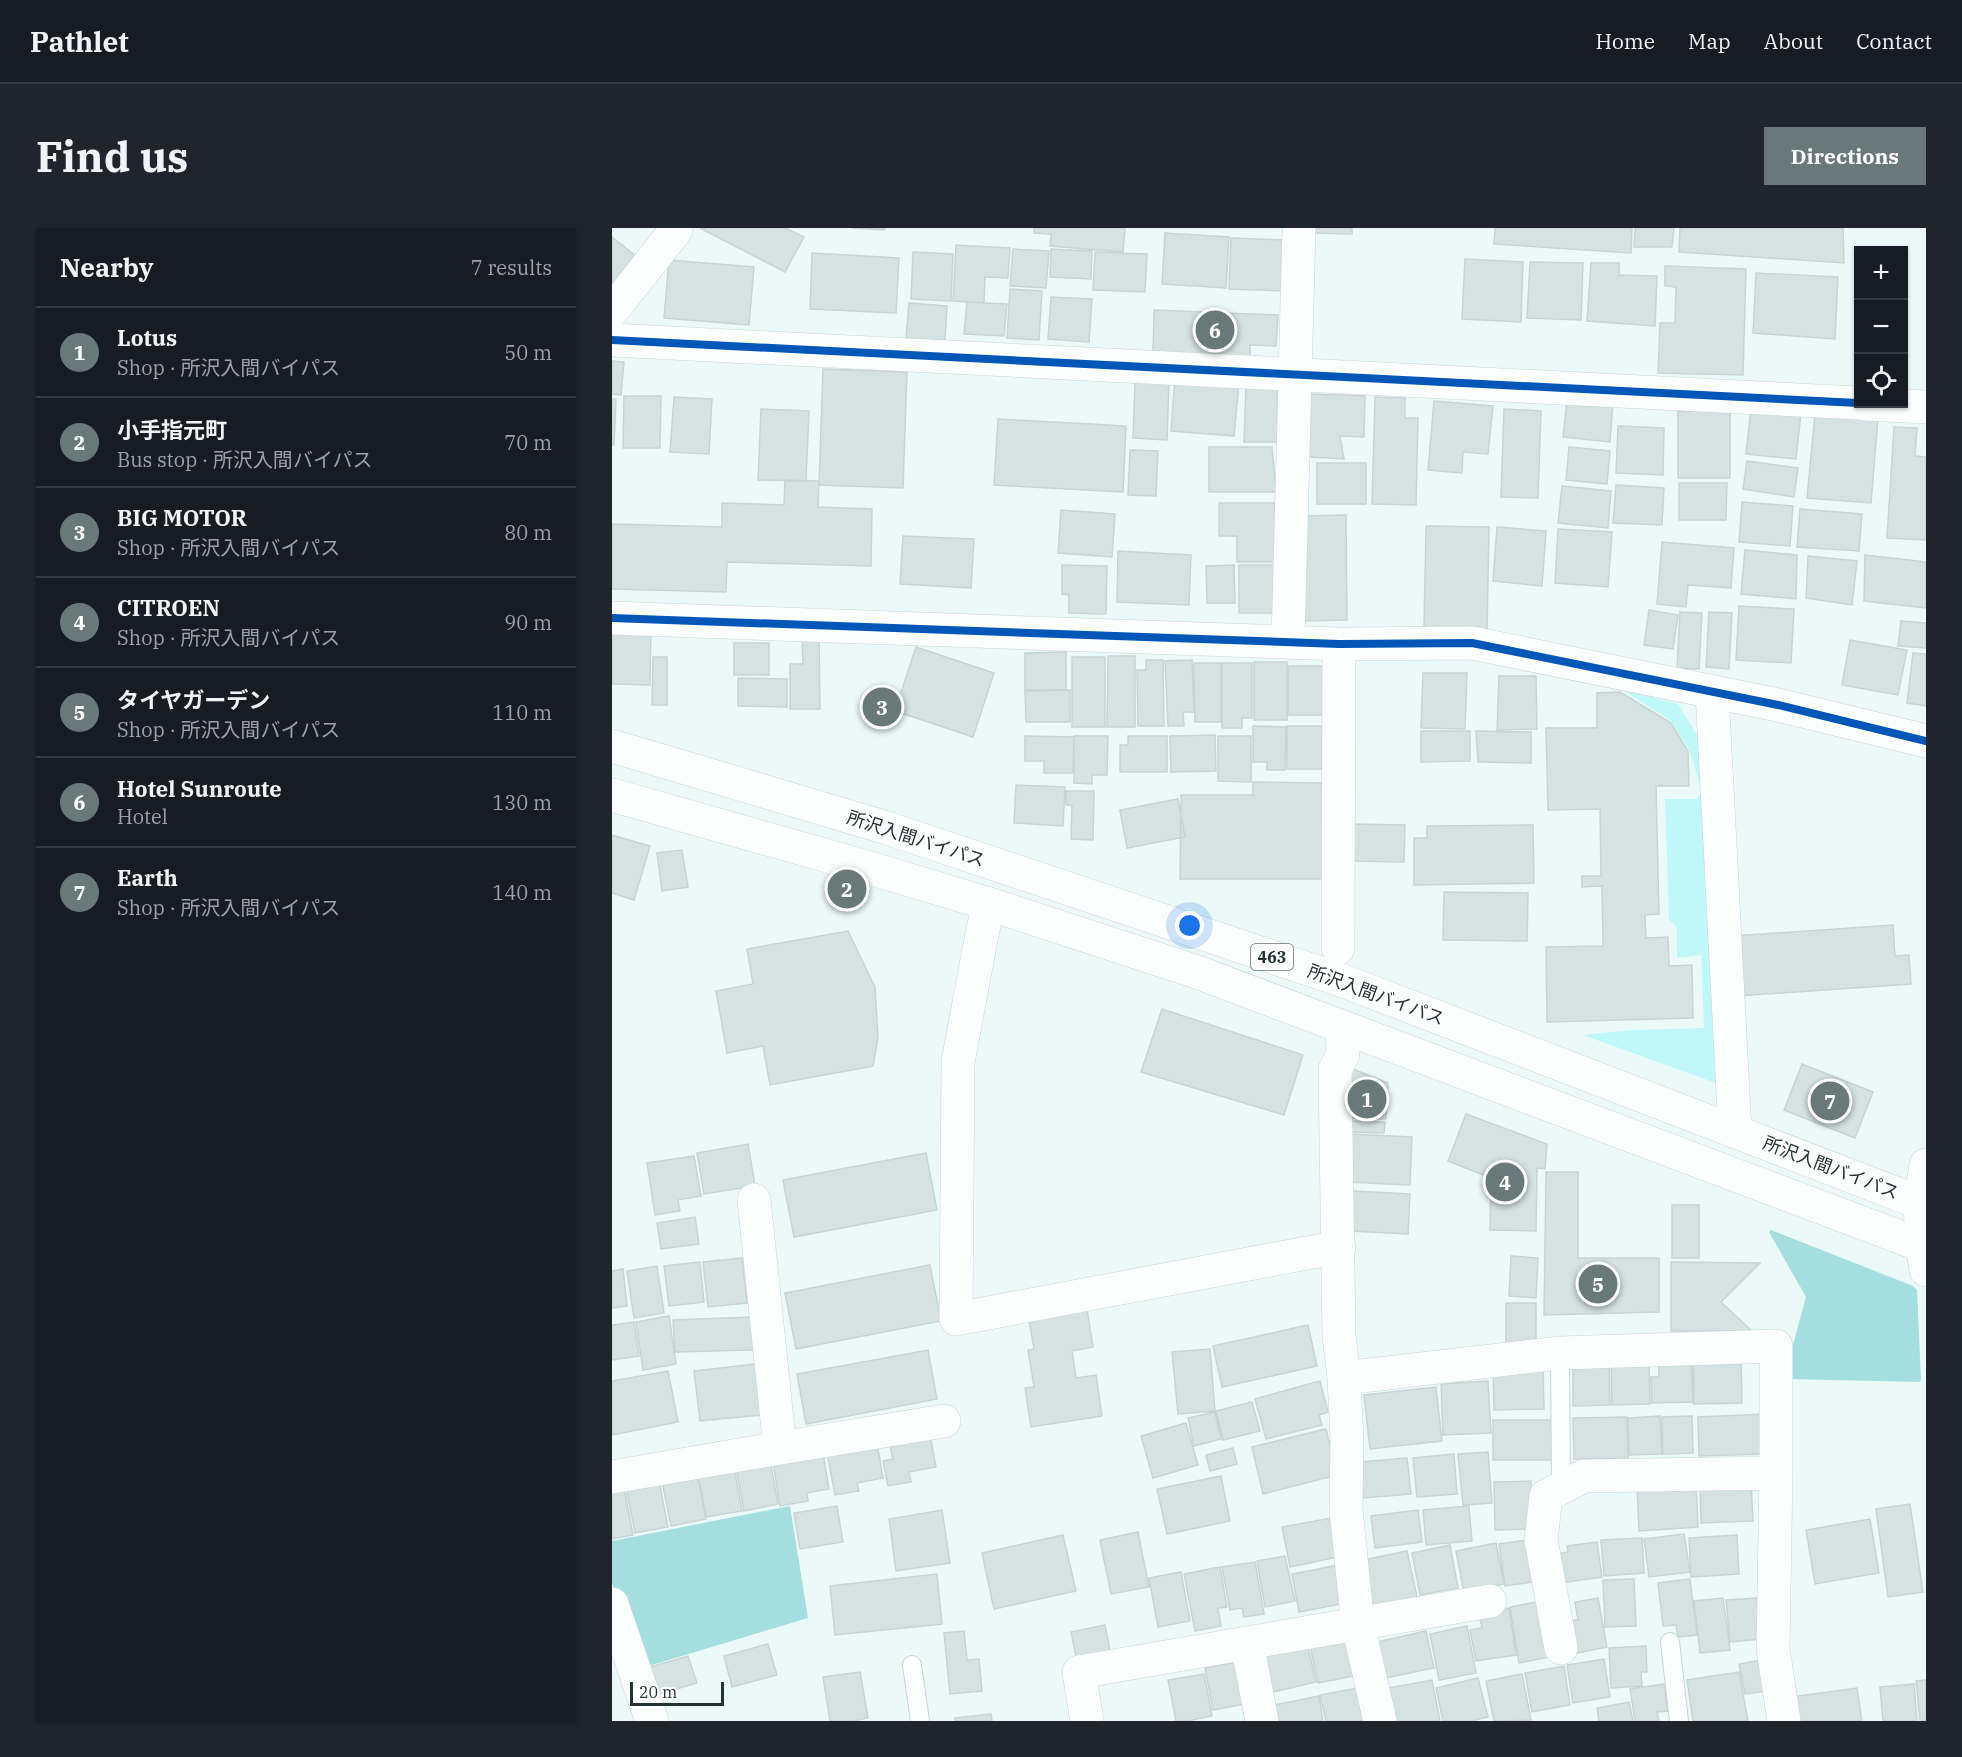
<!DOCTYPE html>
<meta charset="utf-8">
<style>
body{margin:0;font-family:"IBM Plex Serif","Noto Sans JP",serif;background:#20242c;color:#f1f3f6}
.controls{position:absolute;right:18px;top:18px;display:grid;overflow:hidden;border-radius:0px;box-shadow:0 2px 4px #0004}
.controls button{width:54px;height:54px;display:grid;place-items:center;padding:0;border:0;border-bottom:2px solid #363941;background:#171b24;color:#f1f3f6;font:30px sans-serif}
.scale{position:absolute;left:18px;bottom:15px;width:94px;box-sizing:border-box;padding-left:6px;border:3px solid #233232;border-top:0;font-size:16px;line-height:21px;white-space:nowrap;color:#233232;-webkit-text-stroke:4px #fff;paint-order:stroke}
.you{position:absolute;left:578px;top:698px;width:21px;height:21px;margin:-15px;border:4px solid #fff;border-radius:50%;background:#1a73e8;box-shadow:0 0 0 9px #1a73e833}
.badge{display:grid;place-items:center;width:39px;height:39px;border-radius:50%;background:#697878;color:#fff;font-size:20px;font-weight:700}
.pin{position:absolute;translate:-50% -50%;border:3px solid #fff;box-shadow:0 2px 6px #0006}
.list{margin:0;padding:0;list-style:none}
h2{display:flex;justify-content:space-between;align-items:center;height:78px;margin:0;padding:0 24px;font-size:26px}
h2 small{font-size:20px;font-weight:400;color:#9ea1a6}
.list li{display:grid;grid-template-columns:39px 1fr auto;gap:18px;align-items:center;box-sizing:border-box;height:90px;padding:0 24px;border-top:2px solid #363941}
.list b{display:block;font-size:22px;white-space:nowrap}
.list p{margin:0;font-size:20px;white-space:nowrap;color:#9ea1a6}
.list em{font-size:20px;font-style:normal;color:#9ea1a6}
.icon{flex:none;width:33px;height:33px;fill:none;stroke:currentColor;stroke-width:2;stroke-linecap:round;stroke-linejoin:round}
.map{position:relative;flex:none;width:1314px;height:1493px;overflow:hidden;border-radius:0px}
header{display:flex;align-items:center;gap:36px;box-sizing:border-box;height:84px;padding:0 30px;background:#171b24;border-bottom:2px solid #363941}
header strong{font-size:28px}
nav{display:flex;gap:33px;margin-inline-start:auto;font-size:21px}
.intro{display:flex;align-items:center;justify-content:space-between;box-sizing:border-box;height:144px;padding:0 36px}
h1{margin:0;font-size:42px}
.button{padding:15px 27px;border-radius:0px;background:#697878;color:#fff;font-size:21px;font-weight:700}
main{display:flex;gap:36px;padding:0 36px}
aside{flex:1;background:#171b24;border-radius:0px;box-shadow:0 2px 4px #0004}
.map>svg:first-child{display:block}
</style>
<header>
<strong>Pathlet</strong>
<nav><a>Home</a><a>Map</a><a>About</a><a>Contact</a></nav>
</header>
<div class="intro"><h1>Find us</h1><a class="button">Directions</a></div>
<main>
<aside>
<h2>Nearby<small>7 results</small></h2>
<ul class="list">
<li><span class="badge">1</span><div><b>Lotus</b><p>Shop · 所沢入間バイパス</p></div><em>50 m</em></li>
<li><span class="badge">2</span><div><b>小手指元町</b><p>Bus stop · 所沢入間バイパス</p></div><em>70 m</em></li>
<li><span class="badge">3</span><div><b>BIG MOTOR</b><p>Shop · 所沢入間バイパス</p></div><em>80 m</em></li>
<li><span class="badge">4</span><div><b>CITROEN</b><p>Shop · 所沢入間バイパス</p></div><em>90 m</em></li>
<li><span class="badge">5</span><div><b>タイヤガーデン</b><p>Shop · 所沢入間バイパス</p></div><em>110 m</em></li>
<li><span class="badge">6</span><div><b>Hotel Sunroute</b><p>Hotel</p></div><em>130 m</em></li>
<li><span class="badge">7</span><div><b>Earth</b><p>Shop · 所沢入間バイパス</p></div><em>140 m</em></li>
</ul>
</aside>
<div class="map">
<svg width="1314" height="1493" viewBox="0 0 1314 1493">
<rect width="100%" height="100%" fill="#ecf9f9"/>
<!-- green -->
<path fill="#c0f8f9" d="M1011,462L1066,476L1092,518L1112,858L971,807L1022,802L1092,800L1089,727L1065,730V700L1057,691L1053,571H1084L1090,564L1077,521L1059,493Z"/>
<!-- forest -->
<path fill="#a4dedf" d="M1159,1002L1301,1058L1305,1062L1309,1152L1307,1154L1174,1151V1143L1194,1069L1157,1004Z
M178,1278L196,1390L30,1440L0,1355V1313Z"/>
<!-- building -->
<path fill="#d5e2e2" stroke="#c7d4d4" stroke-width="1.5" d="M88,0H173L192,9L173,44Z
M239,0H273L272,2Z
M422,0H513L511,24L438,18L439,6L422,5Z
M697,0H740V6L697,5Z
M883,0H1020L1019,25L882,16Z
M1023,0H1062L1060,19H1022Z
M1068,0H1231L1232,35L1067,24Z
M553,5L617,9L614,60L550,56Z
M0,9L25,29L2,56L0,54Z
M619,10L672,12L670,63L617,61Z
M344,17L398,20L396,50L373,49L372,75L341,73Z
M401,21L437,23L434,60L398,58Z
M439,21L480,23L479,51L438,49Z
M301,24L341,26L339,73L299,71Z
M483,24L535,26L533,64L481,62Z
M200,25L287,30L284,85L198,81Z
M853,31L911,34L909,94L850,91Z
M57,32L142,39L137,97L52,90Z
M918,34L971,35L969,92L915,90Z
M979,35H1007V47L1045,48L1043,98L975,93Z
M1053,38L1134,41L1131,147L1046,145L1048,95H1063L1064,59L1053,58Z
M1144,45L1226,49L1223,111L1141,105Z
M398,61L430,63L427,112L395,110Z
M439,69L480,71L477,114L436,111Z
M355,74L395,76L392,108L352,106Z
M297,75L335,78L333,113L294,110Z
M542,82L666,87L664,118L638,117V129L541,124Z
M0,133L12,134L9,167L0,166Z
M211,141L295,144L291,260L207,257Z
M563,149L627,155L622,208L559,203Z
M523,155H557L555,212L521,210Z
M634,158L665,160L667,214H632Z
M698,166L753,168L752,209L728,208L732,231L696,229Z
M12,168H49L48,220H11Z
M62,169L100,171L97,226L58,224Z
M763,169L793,170V190H806L804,277L760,276Z
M0,171H4L2,217H0Z
M955,171L1001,175L998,214L951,209Z
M822,173L881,178L876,226L851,224L850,245L816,242Z
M1139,179L1189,185L1184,231L1134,226Z
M149,181L197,183L194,253L146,252Z
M892,181L929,183L926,270L889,269Z
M1066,183H1118V250H1066Z
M1203,186L1266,191L1259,275L1195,270Z
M386,191L514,198L511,264L382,257Z
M1006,198L1052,200L1051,247L1004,245Z
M1282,199L1305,200L1303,228L1314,229V312L1275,310Z
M597,219H660L664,264H597Z
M957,219L998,223L995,256L954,252Z
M518,222L546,223L544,268L516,267Z
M1135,233L1186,240L1182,269L1131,261Z
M705,235H754V276H705Z
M173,252L207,253L206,279L260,281L259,338L115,334L114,364L0,361V296L110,299V275L172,277Z
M1067,255H1115L1114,292H1067Z
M1004,257L1052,260L1050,297L1001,295Z
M950,258L999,263L996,300L946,295Z
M1130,274L1181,278L1178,318L1127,314Z
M607,275H665V334H625V308H607Z
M1188,281L1250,286L1247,323L1185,319Z
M449,282L503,286L500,329L446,325Z
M734,287L735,392L692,393L690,288Z
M814,298L877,299L875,402L812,401Z
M885,299L934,303L930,358L881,353Z
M946,301L1000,304L996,359L943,355Z
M291,308L362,311L359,360L288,356Z
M1050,314L1122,320L1119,360L1076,357L1074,379L1045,376Z
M1133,322L1185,327L1184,371L1129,366Z
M506,323L579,327L577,377L505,374Z
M1253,327L1314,334V380L1252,373Z
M1196,328L1245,333L1240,377L1194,370Z
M450,337L495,338L494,386L457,385V367L450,366Z
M622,337L623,375H595L594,338Z
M627,337H664L663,385H627Z
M1127,378L1182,381L1179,435L1124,432Z
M1037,382L1066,387L1061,421L1032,417Z
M1068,384L1090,385L1087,441L1065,440Z
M1097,384L1120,385L1117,441L1094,439Z
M1289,393L1314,395V420L1286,418Z
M0,401H39L38,457L0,456Z
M190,410H207L208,481H178V436H191Z
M1238,412L1295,422L1286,467L1230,457Z
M122,415H157V447H122Z
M304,419L382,445L361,509L283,483Z
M454,424V462H413V425Z
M1301,425L1314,426V478L1295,475Z
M496,428H523V499H495Z
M41,429H55V477H40Z
M460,429H493V499H460Z
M534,432H551L552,498H526L525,442H534Z
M580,432L582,484H571L572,498H556L553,433Z
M642,434H675V492H642Z
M582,435H609V494H583Z
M610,435H640V490H630V500H610Z
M676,438H712V487H676Z
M811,445H855L853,501L809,500Z
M887,448H924L925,501L885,502Z
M126,450L175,451V479L126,478Z
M458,462V494H414L413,463Z
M1008,464L1059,495L1076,523L1077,558H1044L1047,686L1033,687L1034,710L1056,709L1057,738L1080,737L1081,790L935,794L934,719L991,718L990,658L970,659V648H989L988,581L936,582L934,500H985V465Z
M641,498L674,499L673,542H655V534H641Z
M675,498H714V541H675Z
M809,503H858V533L809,534Z
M864,503L919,504V535L866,534Z
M603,507L604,543L559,544L558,508Z
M413,508L462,509L461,545H432V533H413Z
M462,508H496L495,547H480V556L462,555Z
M516,508H555V544H508V517H516Z
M606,508H639V554L606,553Z
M641,554L712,555L711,651H568L569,567H641Z
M404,557L453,559L451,598L402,595Z
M454,563H482L481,612L459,611L460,577H454Z
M566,571L573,609L515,620L508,582Z
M740,596L793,597L792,634L739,633Z
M921,597L922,655L802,657V610H815V598Z
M0,607L38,618L22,672L0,665Z
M70,622L76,659L50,663L45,625Z
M832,664L916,665L915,713L831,712Z
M1281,697L1283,728L1297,727L1299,756L1126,768L1122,708Z
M236,703L263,759L266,810L261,838L158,857L151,818L115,825L104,763L141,756L135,721Z
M550,781L691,827L672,887L529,844Z
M1190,836L1261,864L1243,910L1172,882Z
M738,840L776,855L774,891L737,890Z
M854,886L935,916L933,941L925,940L924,1003L878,1002L879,950L836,933Z
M735,893L773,894L772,905L734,904Z
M736,906L800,909L798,957L735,954Z
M136,916L143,958L92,966L85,925Z
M314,925L325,982L182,1009L171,952Z
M82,928L89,968L66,972L68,983L43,987L35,935Z
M934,944H966V1030H1047V1084L932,1087Z
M740,963L798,966L796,1006L738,1003Z
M1060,977H1087V1030H1060Z
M83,989L87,1016L49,1021L45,995Z
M899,1028L926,1030L924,1070L897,1068Z
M130,1030L135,1075L96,1079L91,1034Z
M88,1034L92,1074L57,1078L52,1038Z
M1059,1034L1148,1035L1109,1074L1140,1103H1059Z
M318,1037L329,1093L184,1121L173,1065Z
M45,1038L52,1085L22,1090L15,1043Z
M11,1041L15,1078L0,1080V1043Z
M474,1075L481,1119L460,1123L464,1150L484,1147L490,1188L419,1199L413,1160L422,1159L416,1122L422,1121L416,1085Z
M894,1075H924V1117H894Z
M57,1088L64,1136L31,1142L24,1094Z
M140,1089L141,1122L63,1124L61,1092Z
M22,1094L27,1128L0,1132V1097Z
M696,1097L705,1138L610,1159L601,1118Z
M598,1121L603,1183L566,1186L560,1124Z
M316,1122L325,1171L194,1196L185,1146Z
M1129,1125L1130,1175L1082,1176L1081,1127Z
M1079,1126L1081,1174L1040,1175L1039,1149H1047L1046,1127Z
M997,1133L998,1177L961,1178V1134Z
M999,1134H1037L1038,1176L1000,1177Z
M143,1136L149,1187L88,1193L82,1143Z
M931,1136L932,1181L882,1182L881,1137Z
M56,1143L66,1194L0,1207V1153Z
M708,1153L716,1184L707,1187L710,1197L654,1211L643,1171Z
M876,1153L879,1205L831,1207L829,1156Z
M824,1159L830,1213L758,1221L752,1167Z
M640,1174L648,1203L611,1212L604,1183Z
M603,1184L609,1211L582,1218L576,1190Z
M1154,1186L1156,1226L1087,1228L1086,1189Z
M1048,1188L1050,1226L1017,1227L1016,1190Z
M1080,1188L1081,1225L1051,1226L1050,1189Z
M1015,1189L1016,1230L962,1231L961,1190Z
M881,1192H943L942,1232H881Z
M574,1195L586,1237L541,1250L529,1208Z
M714,1201L725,1247L651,1266L640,1219Z
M318,1206L324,1239L297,1244L299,1254L276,1258L271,1233L281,1231L277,1213Z
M265,1215L271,1250L245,1255L247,1263L223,1267L215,1224Z
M621,1220L625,1236L598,1243L594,1227Z
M876,1224L880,1275L851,1277L846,1226Z
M211,1225L217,1261L195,1265L196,1273L168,1278L161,1234Z
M842,1226L845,1266L805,1269L801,1230Z
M795,1230L799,1266L751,1270L748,1234Z
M158,1232L166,1276L132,1283L124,1239Z
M122,1239L130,1283L94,1289L86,1246Z
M85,1246L94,1291L59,1298L50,1253Z
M609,1248L618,1293L555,1306L545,1261Z
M47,1252L56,1299L23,1305L14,1258Z
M919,1253L920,1301L883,1302L882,1254Z
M1139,1254L1141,1293L1089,1295L1088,1256Z
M1084,1256L1086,1299L1027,1303L1025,1260Z
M12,1259L21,1307L0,1311V1262Z
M1298,1276L1311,1364L1276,1369L1264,1281Z
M225,1278L231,1314L188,1321L182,1285Z
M857,1278L860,1313L814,1317L811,1282Z
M330,1282L338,1335L284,1343L277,1291Z
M806,1282L810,1314L763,1320L759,1288Z
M719,1290L726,1329L678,1339L670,1299Z
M1258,1291L1267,1345L1203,1356L1194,1302Z
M526,1304L537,1359L499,1366L488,1312Z
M1072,1306L1078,1344L1037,1349L1032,1311Z
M451,1307L464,1363L382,1381L370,1325Z
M1125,1307L1127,1346L1079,1349L1077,1310Z
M1030,1310L1032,1345L992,1348L989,1312Z
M922,1311L928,1353L893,1358L887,1316Z
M985,1314L990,1349L949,1355L945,1326L956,1324L955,1318Z
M884,1315L892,1356L852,1364L844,1323Z
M838,1317L846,1360L808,1367L800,1325Z
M795,1323L805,1369L761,1378L751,1332Z
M673,1328L683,1373L653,1379L645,1333Z
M643,1334L652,1386L632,1389L630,1380L618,1382L610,1339Z
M727,1337L734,1375L687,1384L680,1346Z
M608,1339L615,1379L606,1380L609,1398L583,1403L572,1346Z
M569,1344L578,1393L546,1399L537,1350Z
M325,1346L330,1396L223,1407L218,1358Z
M1022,1351L1024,1398L993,1399L991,1352Z
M1078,1351L1085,1407L1066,1409L1064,1397L1051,1398L1046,1355Z
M986,1370L995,1419L965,1425L958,1393L966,1392L963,1374Z
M1111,1370L1118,1422L1088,1425L1082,1373Z
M1145,1370L1149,1411L1118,1414L1114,1372Z
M924,1374L943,1428L907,1435L898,1379Z
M897,1380L904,1427L864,1433L858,1402L870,1400L867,1385Z
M493,1397L499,1428L465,1434L459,1404Z
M855,1398L864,1445L827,1452L818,1406Z
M352,1403L355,1432L367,1431L370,1463L338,1466L332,1405Z
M814,1403L822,1440L773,1450L765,1414Z
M740,1409L747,1447L706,1455L698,1417Z
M156,1416L165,1447L120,1459L112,1428Z
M1034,1418L1035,1444H1029L1030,1458L999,1460L997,1420Z
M696,1419L704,1454L661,1464L653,1429Z
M76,1428L85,1455L43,1467L35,1440Z
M992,1431L998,1469L961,1475L955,1437Z
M1149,1432L1154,1463L1133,1466L1127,1436Z
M630,1433L638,1475L601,1482L593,1440Z
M952,1438L958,1477L920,1484L913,1445Z
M248,1444L256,1490L240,1493H218L211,1449Z
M1127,1444L1136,1493H1081L1075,1452Z
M592,1446L600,1488L575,1493H564L556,1452Z
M910,1446L919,1492L882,1493L874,1453Z
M866,1450L876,1489L860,1493H831L824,1460Z
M820,1452L828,1493H782L776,1460Z
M1314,1452V1493H1308L1304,1453Z
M1052,1456L1056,1483L1045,1484L1047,1493H1023L1018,1461Z
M1302,1456L1305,1493H1271L1268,1459Z
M750,1459L757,1493H714L708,1467Z
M1245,1460L1250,1493H1184L1180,1469Z
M707,1468L711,1493H666L662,1477Z
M1017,1474L1021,1493H987L985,1480Z
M379,1486L380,1493H343V1490Z"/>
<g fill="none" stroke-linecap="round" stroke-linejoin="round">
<!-- service casing -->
<g stroke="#c6d4d4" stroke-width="20">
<path id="service" d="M948,1125L949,1260
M1058,1414L1067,1493
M300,1437L308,1493"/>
</g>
<!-- minor casing -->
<g stroke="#c6d4d4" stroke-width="34">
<path id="minor" d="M0,83L64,2L62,0
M0,112L1246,175
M1253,176L1314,179
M0,390L727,416L860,415L1166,477L1314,513
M676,413L687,0
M1100,464L1123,904
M377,676L370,706L346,834L344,1091L727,1019
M726,720L727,416
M730,799L731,826L723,842L727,1108L732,1150L735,1211L734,1282L746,1397L768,1493
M142,972L168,1220L332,1193
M1310,1017L1314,1042
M732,1150L948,1125L1164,1118V1245
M0,1249L168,1220
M0,1376L40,1493
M635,1415L650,1493
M949,1420L929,1312L934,1268L972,1248L1164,1245L1161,1421L1172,1493
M475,1493L467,1444L878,1373"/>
</g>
<!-- tertiary casing -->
<g stroke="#c6d4d4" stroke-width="34">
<path id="tertiary" d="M1310,1017L1308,975L1314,937"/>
</g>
<!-- trunk casing -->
<g stroke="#c6d4d4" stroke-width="34">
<path id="trunk" d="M0,518L272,599L729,752L1314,977
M0,567L258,640L377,676L585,744L1314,1019"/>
</g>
<!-- service -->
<use href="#service" stroke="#fcfefe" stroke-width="18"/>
<!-- minor -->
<use href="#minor" stroke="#fcfefe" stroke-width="33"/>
<!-- tertiary -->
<use href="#tertiary" stroke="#fcfefe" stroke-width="33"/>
<!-- trunk -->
<use href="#trunk" stroke="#fcfefe" stroke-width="33"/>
<!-- cycleway casing -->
<g stroke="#fff" stroke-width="11">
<path id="cycleway" d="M0,112L1246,175
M0,390L727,416L860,415L1166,477L1314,513"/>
</g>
<!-- cycleway -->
<use href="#cycleway" stroke="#0057b8" stroke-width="8"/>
</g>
<g text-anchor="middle" stroke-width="4.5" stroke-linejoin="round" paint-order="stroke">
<!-- shield labels -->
<rect fill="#fff" stroke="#657070" stroke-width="1.5" x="639" y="716" width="42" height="26" rx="4.5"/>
<g font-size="16" font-weight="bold" fill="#233232">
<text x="660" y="735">463</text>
</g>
<!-- street labels -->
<g font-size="18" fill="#233232" stroke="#fff">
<text transform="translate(304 611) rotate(18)" y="6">所沢入間バイパス</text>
<text transform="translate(764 767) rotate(20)" y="6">所沢入間バイパス</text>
<text transform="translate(1219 940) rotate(21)" y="6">所沢入間バイパス</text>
</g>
</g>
</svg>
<div class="controls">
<button>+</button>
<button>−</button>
<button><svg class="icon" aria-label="locate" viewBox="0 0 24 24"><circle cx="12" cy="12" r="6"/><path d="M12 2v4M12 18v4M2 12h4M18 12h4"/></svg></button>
</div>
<div class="scale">20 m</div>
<div class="you"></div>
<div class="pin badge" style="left:755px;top:871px">1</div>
<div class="pin badge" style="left:235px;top:661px">2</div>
<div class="pin badge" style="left:270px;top:479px">3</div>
<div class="pin badge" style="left:893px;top:954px">4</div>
<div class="pin badge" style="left:986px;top:1056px">5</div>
<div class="pin badge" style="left:603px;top:102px">6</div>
<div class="pin badge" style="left:1218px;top:873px">7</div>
</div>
</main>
